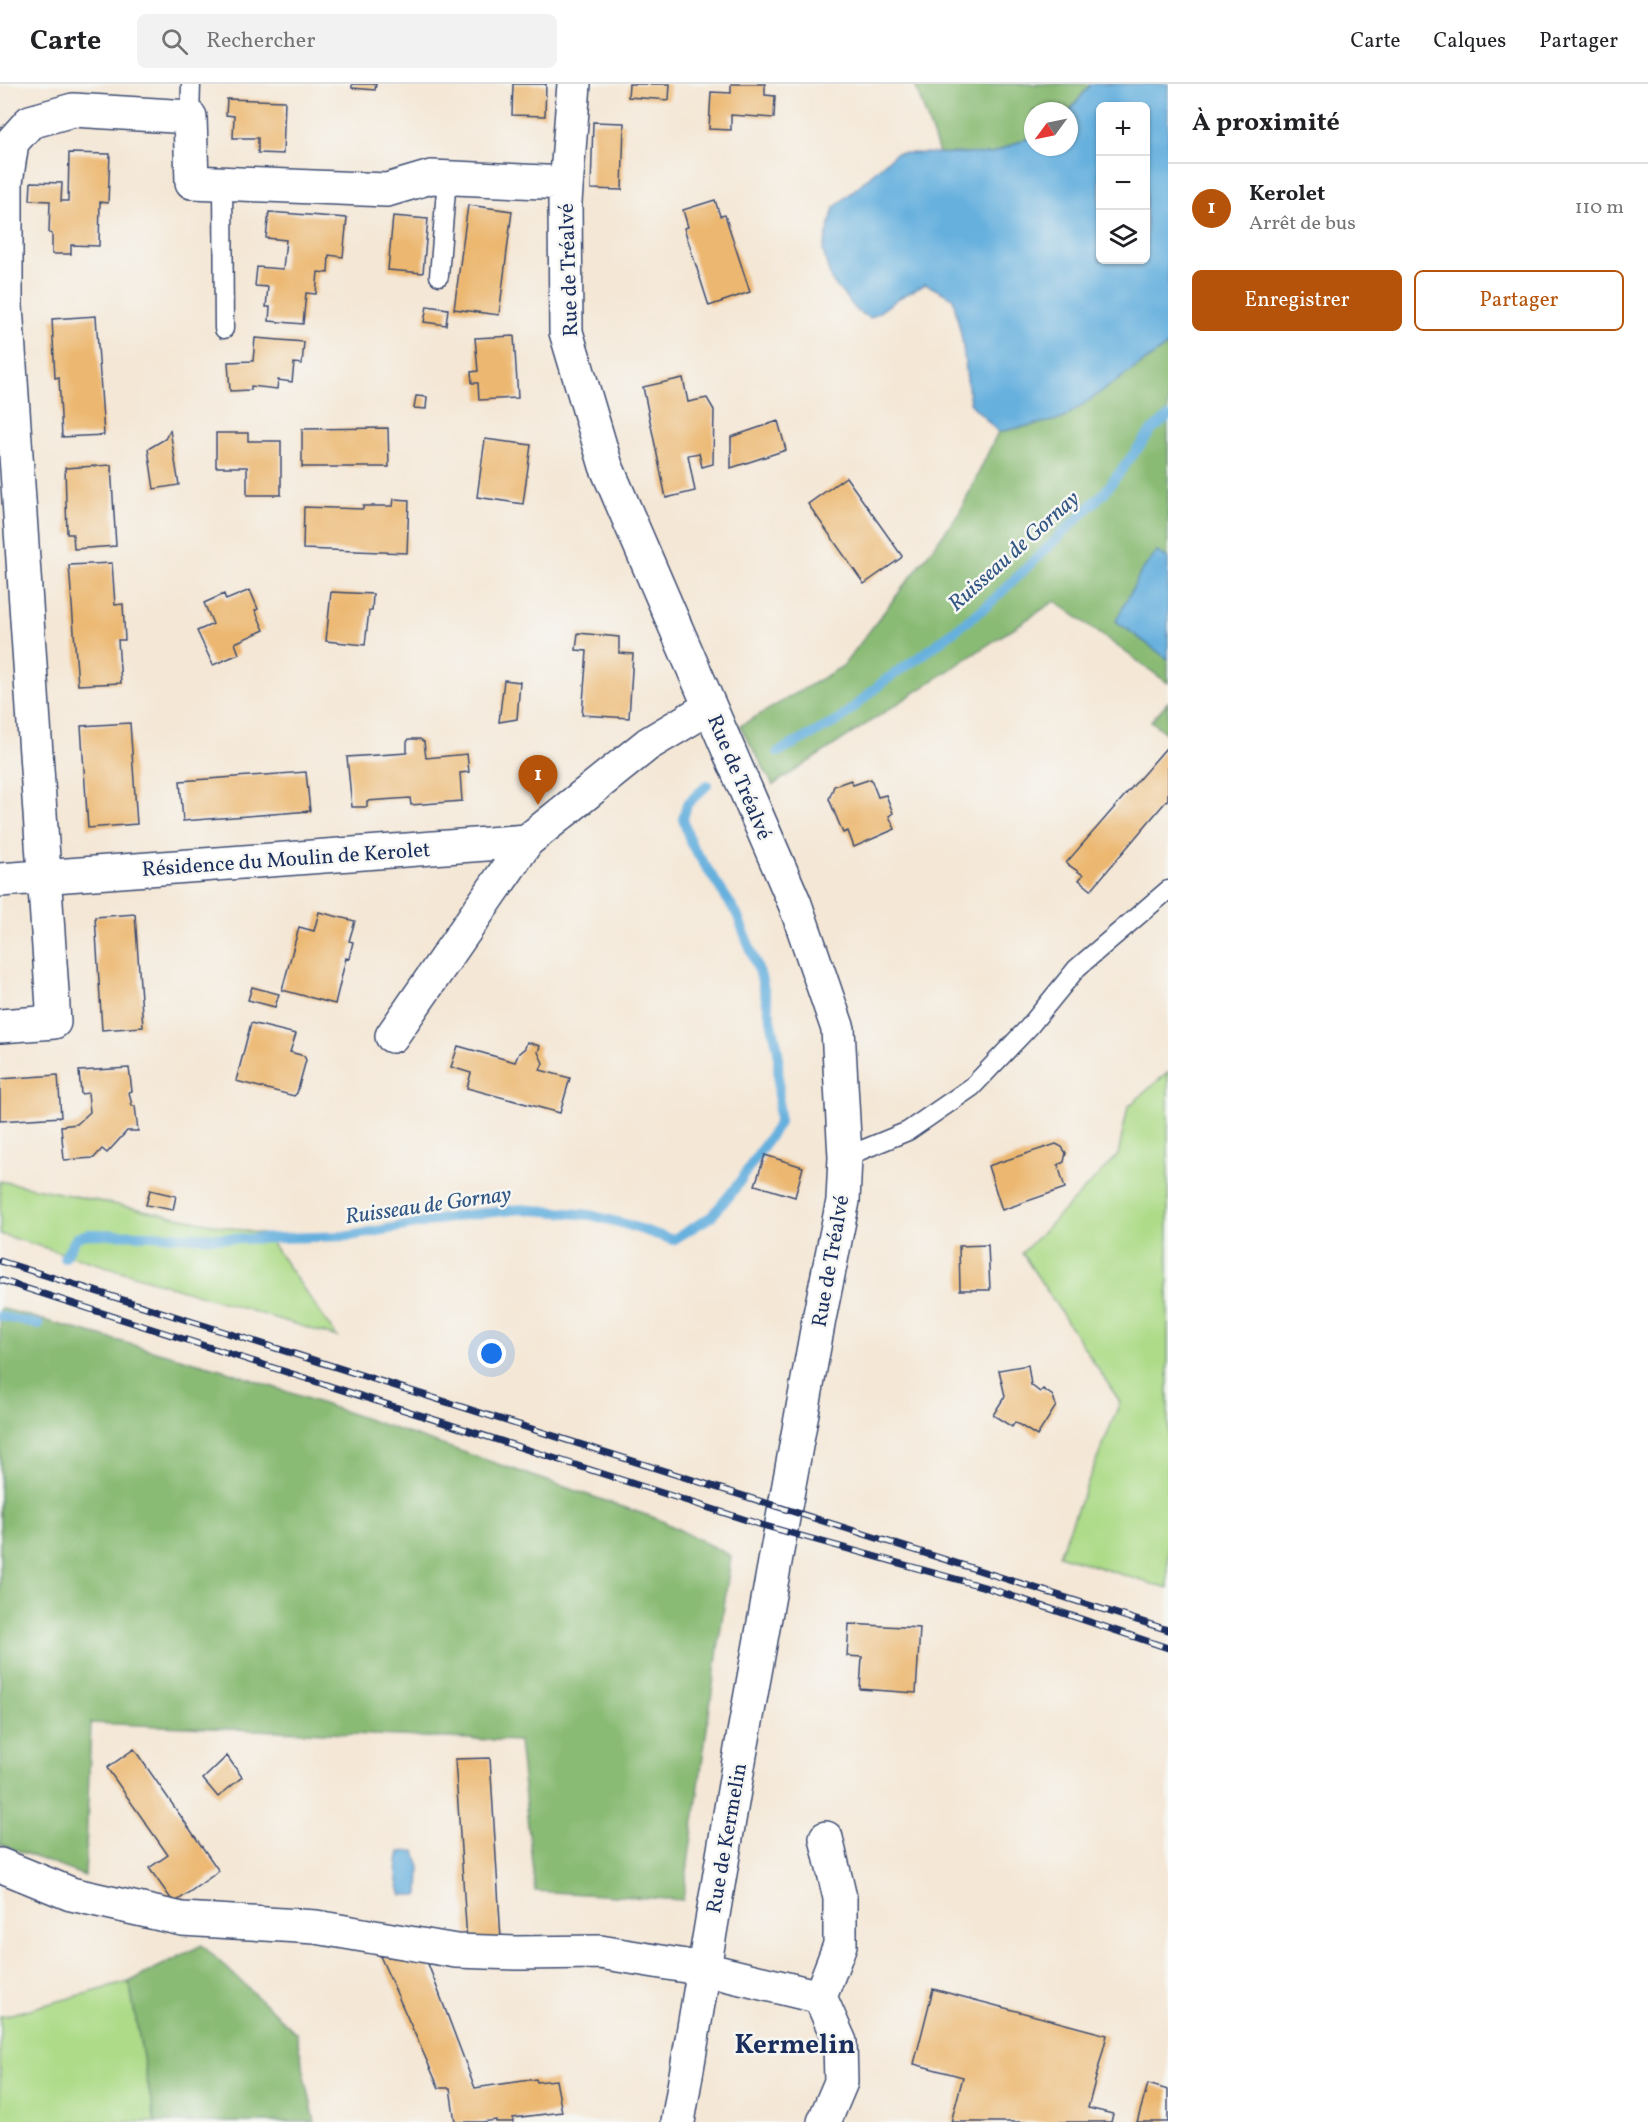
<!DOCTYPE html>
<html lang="fr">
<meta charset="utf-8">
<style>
body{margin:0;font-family:Vollkorn,serif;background:#f2f2f2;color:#202124}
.controls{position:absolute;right:18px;top:18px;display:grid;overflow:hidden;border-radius:9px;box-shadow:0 2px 4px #0004}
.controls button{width:54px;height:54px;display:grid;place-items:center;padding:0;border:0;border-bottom:2px solid #e0e0e0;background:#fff;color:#202124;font:30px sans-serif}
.compass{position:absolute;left:1024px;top:18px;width:54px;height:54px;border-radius:50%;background:#fff;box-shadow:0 2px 4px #0004;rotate:237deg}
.you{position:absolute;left:492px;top:1270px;width:21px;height:21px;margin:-15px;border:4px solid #fff;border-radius:50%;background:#1a73e8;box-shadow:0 0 0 9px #1a73e833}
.badge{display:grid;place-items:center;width:39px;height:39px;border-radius:50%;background:#b45309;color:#fff;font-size:20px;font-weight:700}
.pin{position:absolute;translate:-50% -50px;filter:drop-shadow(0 2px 3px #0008)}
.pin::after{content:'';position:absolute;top:32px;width:21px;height:18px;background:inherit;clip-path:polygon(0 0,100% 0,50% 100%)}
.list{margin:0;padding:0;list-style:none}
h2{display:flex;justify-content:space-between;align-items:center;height:78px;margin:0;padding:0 24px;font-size:26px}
h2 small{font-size:20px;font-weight:400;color:#757577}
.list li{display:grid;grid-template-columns:39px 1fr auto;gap:18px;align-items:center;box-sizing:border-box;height:90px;padding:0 24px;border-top:2px solid #e0e0e0}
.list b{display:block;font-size:22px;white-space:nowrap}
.list p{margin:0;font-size:20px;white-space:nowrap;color:#757577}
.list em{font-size:20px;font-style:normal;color:#757577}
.actions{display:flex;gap:12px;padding:18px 24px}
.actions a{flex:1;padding:14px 0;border:2px solid #b45309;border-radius:9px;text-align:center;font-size:21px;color:#b45309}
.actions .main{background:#b45309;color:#fff}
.icon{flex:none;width:33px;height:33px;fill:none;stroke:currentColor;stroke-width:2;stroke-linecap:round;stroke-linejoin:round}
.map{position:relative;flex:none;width:1168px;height:2038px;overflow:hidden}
header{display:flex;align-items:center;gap:36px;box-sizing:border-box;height:84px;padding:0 30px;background:#fff;border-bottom:2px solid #e0e0e0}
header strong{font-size:28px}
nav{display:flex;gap:33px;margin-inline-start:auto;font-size:21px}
.search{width:420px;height:54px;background:#f2f2f2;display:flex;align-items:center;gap:15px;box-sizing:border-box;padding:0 21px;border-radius:9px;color:#757577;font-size:22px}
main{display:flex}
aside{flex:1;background:#fff}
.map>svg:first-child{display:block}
</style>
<header>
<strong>Carte</strong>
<div class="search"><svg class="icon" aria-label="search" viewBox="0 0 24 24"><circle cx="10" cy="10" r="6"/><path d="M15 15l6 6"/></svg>Rechercher</div>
<nav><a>Carte</a><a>Calques</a><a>Partager</a></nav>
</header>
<main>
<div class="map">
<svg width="1168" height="2038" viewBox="0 0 1168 2038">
<rect width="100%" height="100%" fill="#f6f6f2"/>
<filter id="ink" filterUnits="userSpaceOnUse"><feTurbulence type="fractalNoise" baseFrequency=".0167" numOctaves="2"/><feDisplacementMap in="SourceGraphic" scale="12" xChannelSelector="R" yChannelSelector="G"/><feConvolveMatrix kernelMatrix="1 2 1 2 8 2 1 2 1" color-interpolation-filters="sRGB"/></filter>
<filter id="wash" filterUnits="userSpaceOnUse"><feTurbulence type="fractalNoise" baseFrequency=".008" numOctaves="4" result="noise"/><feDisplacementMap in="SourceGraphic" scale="24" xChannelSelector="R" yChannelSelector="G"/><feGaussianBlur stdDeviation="1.35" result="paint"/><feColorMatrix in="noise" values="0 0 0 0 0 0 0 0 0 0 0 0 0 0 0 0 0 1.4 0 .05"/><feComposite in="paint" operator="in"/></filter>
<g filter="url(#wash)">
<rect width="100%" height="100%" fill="#f4e7d6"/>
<!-- green -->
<path fill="#addb88" stroke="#648573" stroke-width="1.5" d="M1168,988V1505L1059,1471L1120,1318L1022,1169L1118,1071L1128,1023Z
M0,1097L266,1151L337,1253L0,1150Z
M129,1898L155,2038H0V1933Z"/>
<!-- forest -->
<path fill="#8abb74" stroke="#527569" stroke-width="1.5" d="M915,0H1091L1069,28L1033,27V52L991,70L939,69Z
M1168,261V474L1157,468L1116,537L1168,575V599L1055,517L773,701L740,642L843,582L960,428L998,348L1062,335Z
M1168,618V651L1151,637Z
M0,1224L227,1287L658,1435L731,1472L683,1816L535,1807L519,1657L91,1639L85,1792L0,1760Z
M202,1861L296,1949L315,2038H155L129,1898Z"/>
<!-- water -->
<path fill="#66b0de" stroke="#40709e" stroke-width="1.5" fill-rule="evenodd" d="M1091,0H1168V261L1062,335L998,348L970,319L962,255L953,214L926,200L899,214L871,234L858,228L831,196L823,166L834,124L896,69L991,70L1033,52V63H1069V28ZM1100,22H1146V176H1100Z
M1157,468L1168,474V575L1116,537L1141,488Z
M415,1767L420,1783L419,1811H402C396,1795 396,1784 400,1768Z"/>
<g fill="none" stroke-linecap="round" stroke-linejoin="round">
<!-- stream -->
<path stroke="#66b0de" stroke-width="10" d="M778,668L839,636L884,597L924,570L988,521L1104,409L1151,347L1168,333
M64,1174L77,1153L88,1150L151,1151L247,1155L350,1152L465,1131L522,1125L590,1131L625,1140L673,1156L712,1132L736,1103L779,1039L778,966L761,893L737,830L691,760L683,735L687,720L707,701
M0,1232L39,1241"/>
</g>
<g id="blocks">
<!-- building -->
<path fill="#ecb76f" d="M352,0H376L375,6L352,4Z
M513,0H546L545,32L512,31Z
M629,0H670L669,16L628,13Z
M731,0H765V11L775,12L774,34L731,31V46L709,45L711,8L731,9Z
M227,15L285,17L283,70L258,69V54H233L234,32L226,31Z
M593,38L624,39L622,106L591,105Z
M69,69L110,70L108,119L100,118L99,162L71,161V170H52V150L49,149L50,117L30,116L31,98L62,99L61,117H68Z
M715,116L720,132L725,131L750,208L709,222L684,144L688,143L683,126Z
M468,121L512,127L499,231L454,225Z
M269,128L347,134L343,173L329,171L328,189L318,188L316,210L306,209L303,240L269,237L270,223H266L268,203L255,202L257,183L283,185L286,156L266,154Z
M393,132L428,135L423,189L388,186Z
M427,222L448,225L446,241L424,238Z
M96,232L104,351L62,353L59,293L55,294L52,235Z
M514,252L518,314L479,316L478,299H472L471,288L478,287L475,254Z
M255,254L304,258L302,280L294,279L292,298L278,296L277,305L251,302V306L230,307L228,278L253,277Z
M683,294L688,318L707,314L714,326L713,380L702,383L699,369L688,371L695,407L666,414L643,303Z
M416,312L427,313L426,325L414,324Z
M778,337L786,366L731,384V353Z
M388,344L389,383H302V345Z
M170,346L179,401L154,405L148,365L165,355Z
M216,349H248V357H281V411H247V383H216Z
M485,355L531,361L523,420L477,413Z
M111,381L116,462L74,465L73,450H67L65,384Z
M846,393L902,472L901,474L864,500L808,420Z
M394,415L409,416L407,469L303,465L304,423L363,425V422H393Z
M112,479L115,521L123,520L125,556H118L121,599L78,601L69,481Z
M250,506L258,525L255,526L264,546L235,559L239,570L213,581L197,547L213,540L204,519L224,510L226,516Z
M331,508L373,510L372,527H369L365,561L326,557Z
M578,549L619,553V569L633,570L629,634L582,631L587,567L576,566Z
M504,596L520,598L517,635L499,638Z
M130,639L137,740L88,744L81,642Z
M409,655H420L424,658L426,674L467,670L469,688L460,689L462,717L411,721L410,714L367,717V723H352L347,673L407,669V658Z
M1166,664L1168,665V715L1091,806L1079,796L1083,791L1066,779Z
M306,688L310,727L183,737L180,697Z
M871,695L878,713L886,711L893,729L889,732L895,745L854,763L848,747L843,749L829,715L834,702L851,696L853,701Z
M319,828L355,837L349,857L353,858L349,875L346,874L335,920L282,906L299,843L314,847Z
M135,830L143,943L102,946L95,833Z
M252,903L279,910L275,923L248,916Z
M251,939L296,950L290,968L304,972L306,976L297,1009L294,1012L236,997Z
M527,958L540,962L538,968L543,979L540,986L570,994L560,1029L467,1004L471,989L451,983L458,962L515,978L519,969L525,964Z
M129,984L132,1007L129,1008L132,1022H135L138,1047H127L107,1069L102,1065L94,1074L64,1076L61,1042L77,1040L90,1028L88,1009L81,1010L79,987Z
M58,991L61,1033L0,1037V995Z
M1056,1060L1062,1063L1066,1069L1064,1078L1058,1081L1065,1104L1002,1126L988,1082Z
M765,1071L803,1083L795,1113L755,1101Z
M150,1106L176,1112L173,1126L146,1121Z
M988,1161L990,1206H960L959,1162Z
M1028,1281L1031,1301L1040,1308L1043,1305L1053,1312L1056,1322L1037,1352L1015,1338L1012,1343L993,1331L1005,1312L999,1286Z
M849,1540L920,1544L916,1609L860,1605L862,1573L847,1572Z
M134,1665L219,1787L174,1819L149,1784L168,1771L107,1684Z
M227,1672L242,1693L218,1713L203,1695Z
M490,1674L501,1855L467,1857L455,1675Z
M380,1872L427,1877L475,2004L536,1995L537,1998L556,1996L562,2028L513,2034V2038H496V2036L482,2038H455L450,2004H439Z
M933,1905L1107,1951L1088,2024L1113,2030L1111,2038H951L963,1993L914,1980Z
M1148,2000L1168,2006V2038H1137Z"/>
</g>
</g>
<g filter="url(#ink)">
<use href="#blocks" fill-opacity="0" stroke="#3c4b70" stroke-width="1.5"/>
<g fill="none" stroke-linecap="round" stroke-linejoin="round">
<!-- service casing -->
<g stroke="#3c4b70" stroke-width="21">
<path id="service" d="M190,33L191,0
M223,99L224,245
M439,192L447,94
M845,1073L908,1047L972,1003L1029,943L1077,884L1168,806"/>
</g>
<!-- minor casing -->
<g stroke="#3c4b70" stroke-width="36">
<path id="minor" d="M574,0L565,118L566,248L606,382L795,820L838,945L845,1073L843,1117L819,1235L740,1671L678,2038
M0,796L527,757
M0,942L54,938L6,222V98L12,58L30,38L73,26L190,33L192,98L387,106L431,93L566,99
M392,952L527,757L648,660L710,623
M0,1781L71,1810L182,1835L316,1843L456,1867L517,1869L600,1868L704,1885L820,1913L840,1958L841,1998L824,2038
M820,1913L840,1861V1814L826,1754"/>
</g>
<!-- service -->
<use href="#service" stroke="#fff" stroke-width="18"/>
<!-- minor -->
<use href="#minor" stroke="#fff" stroke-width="33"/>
<!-- rail casing -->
<g stroke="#1b2f5e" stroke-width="7">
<path id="rail" d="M0,1177L1168,1546
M0,1196L762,1441L988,1504L1168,1564"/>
</g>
<!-- rail -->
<use href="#rail" stroke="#f6f6f2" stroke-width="4.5" stroke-dasharray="14" stroke-linecap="butt"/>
</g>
</g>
<g text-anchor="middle" stroke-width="5" stroke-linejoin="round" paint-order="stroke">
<!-- street labels -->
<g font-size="21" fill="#1b2f5e" stroke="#f6f6f2">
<text transform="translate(568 186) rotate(-92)" y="7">Rue de Tréalvé</text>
<text transform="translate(740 693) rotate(67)" y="7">Rue de Tréalvé</text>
<text transform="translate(286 775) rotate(-4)" y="7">Résidence du Moulin de Kerolet</text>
<text transform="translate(830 1177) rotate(-80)" y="7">Rue de Tréalvé</text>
<text transform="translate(726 1754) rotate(-80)" y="7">Rue de Kermelin</text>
</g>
<!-- water labels -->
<g font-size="22" font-style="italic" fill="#325684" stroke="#f6f6f2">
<text transform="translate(1013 466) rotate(-42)" y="8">Ruisseau de Gornay</text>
<text transform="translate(428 1120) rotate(-8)" y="8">Ruisseau de Gornay</text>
</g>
<!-- district labels -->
<g font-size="27" font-weight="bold" fill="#1b2f5e" stroke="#f6f6f2">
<text x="795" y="1969">Kermelin</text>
</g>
</g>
</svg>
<div class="controls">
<button>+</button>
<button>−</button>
<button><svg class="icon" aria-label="layers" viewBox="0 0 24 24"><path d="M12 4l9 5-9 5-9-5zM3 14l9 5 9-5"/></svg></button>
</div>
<svg class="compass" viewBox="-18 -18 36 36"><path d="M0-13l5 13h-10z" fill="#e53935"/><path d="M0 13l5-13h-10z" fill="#757577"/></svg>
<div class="you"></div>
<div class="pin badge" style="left:538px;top:721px">1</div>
</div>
<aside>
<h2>À proximité<small></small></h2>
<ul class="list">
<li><span class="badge">1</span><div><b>Kerolet</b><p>Arrêt de bus</p></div><em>110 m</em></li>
</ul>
<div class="actions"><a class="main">Enregistrer</a><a>Partager</a></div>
</aside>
</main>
